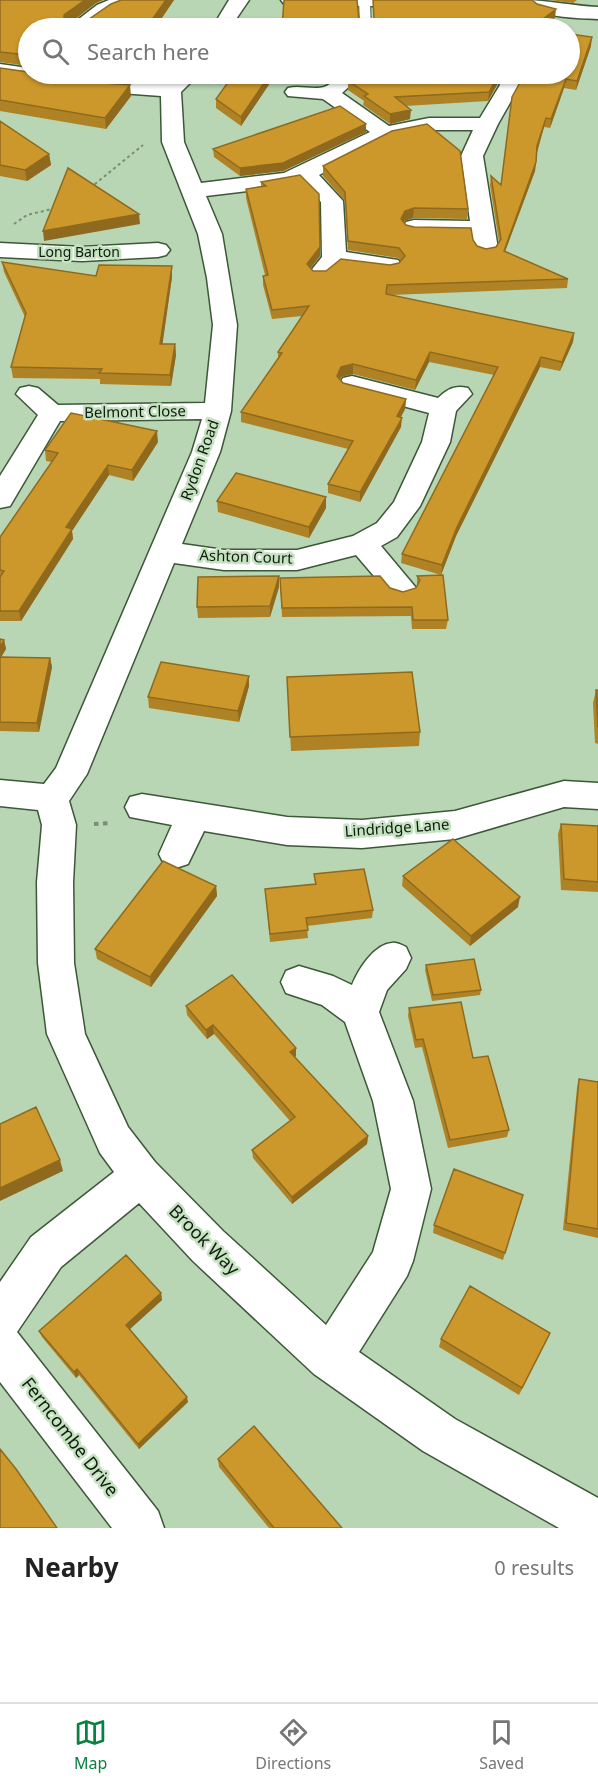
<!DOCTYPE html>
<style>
body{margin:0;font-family:"Noto Sans",sans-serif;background:#f2f2f2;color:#222}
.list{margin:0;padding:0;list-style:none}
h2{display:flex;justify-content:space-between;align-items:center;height:78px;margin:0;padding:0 24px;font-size:26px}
h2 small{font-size:20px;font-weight:400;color:#767676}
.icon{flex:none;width:33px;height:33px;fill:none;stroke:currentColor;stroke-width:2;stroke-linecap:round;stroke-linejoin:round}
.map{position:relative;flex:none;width:598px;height:1528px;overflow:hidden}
.search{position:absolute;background:#fff;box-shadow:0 2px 4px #0004;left:18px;right:18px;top:18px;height:66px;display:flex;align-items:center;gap:15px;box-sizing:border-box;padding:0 21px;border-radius:33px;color:#767676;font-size:22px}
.sheet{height:174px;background:#fff}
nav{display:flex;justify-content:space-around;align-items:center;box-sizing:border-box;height:84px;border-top:2px solid #e0e0e0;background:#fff;font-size:16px;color:#767676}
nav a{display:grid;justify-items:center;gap:3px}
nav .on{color:#0b8043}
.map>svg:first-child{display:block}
</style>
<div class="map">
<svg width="598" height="1528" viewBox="0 0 598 1528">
<rect width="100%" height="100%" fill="#b8d6b3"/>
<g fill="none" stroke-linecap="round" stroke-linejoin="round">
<!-- lane casing -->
<g stroke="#3d5739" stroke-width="2">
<path id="lane" d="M359,0L370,1L371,28H360Z"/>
</g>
<!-- street casing -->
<g stroke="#3d5739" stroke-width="3">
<path id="street" d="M109,0H136L133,4L111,13L89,28H67L97,5Z
M229,0H249L230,28H212Z
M281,0H418L415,4L408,6H291L284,4Z
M522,0C549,0 572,6 598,7V19C578,18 535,18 522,0Z
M0,64L28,68V74C74,74 120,81 166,84L178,74H199L181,92L184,142L201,183L284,173L370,132L323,99L288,96L285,92L288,88C299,85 313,90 324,87C335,83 337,74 351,78L354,82L342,93L389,126L429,118H480L500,85L496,78L499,74H524L517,80L520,85L498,124L483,156L498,249L494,254L486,256L478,254L474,249L472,235L414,234L406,232L402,227L406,222L414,220L470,221L461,156L473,130H429L391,138L319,175L343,201L346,252L398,260L402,265L398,270L390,272L340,266C331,276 327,282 313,278L309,273L322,257L321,202L301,182L288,186L206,196L222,234L237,325L231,411L220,452L182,544L224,550H297L353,536L377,523L394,502L422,442L429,413L343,390L339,384L343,378L352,376L438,398C448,389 454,385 468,388L472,394L456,411L450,442L420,506L397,537L381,546L417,589L413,596L402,599L391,596L356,555L297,570H224L174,563L87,774L69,801L76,825L73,882L74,963L85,1034L128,1127L155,1162L223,1231L326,1325L373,1252L391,1189L373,1101L345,1022L322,1005L286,993L281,982L286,971L299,966L333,976L352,985C358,970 374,944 392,943C396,942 402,945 406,947L411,958L406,969L387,990L379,1012L413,1101L431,1189L413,1261L407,1276L359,1352L455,1419L598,1498V1528H559L423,1451L314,1374L193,1261L139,1203L61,1267L17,1332L158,1511L164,1528H112L0,1382V1282L31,1237L114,1172L100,1153L47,1034L38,963L37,882L42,825L38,810L0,806V780L44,784L56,768L192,452L202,419L60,421L10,506L0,508V476L38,415L16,394L20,388L29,386L38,388L58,405L205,403L213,325L207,278L198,234L162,142L161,96L93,91L0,76Z
M0,243L82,247L158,243L166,245L170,250L166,255L158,257L82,261L0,257Z
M564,781L598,783V809L564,807L455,839L362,848L287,845L204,831L188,864L176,868L164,864L159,854L172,825L130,817L125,807L130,797L142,794L287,817L362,820L455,811Z"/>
</g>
<!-- path-far1 -->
<path stroke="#788f75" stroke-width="2" stroke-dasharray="3 3" stroke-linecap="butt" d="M90,188L143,145
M14,224L27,215L56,208"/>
<!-- path -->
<path stroke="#788f75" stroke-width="4" stroke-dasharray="4.5 4.5" stroke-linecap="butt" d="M94,824L110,823"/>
<!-- lane -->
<use href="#lane" fill="#fff" fill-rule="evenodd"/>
<!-- street -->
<use href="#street" fill="#fff" fill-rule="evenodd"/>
</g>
<!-- wall -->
<path fill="#af8325" d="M0,0H103L96,3L75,19H89L121,0H174L155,28H28V66L0,62Z
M550,0H577L573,3Z
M591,46L576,90L564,88L550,128L544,127L537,153L535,171L505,251L568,279L567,288L391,295L574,333L573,342L560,371L540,367L456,536L441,575L401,563L402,554L494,375L429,362L415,390L353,374L341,377L340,379L343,383L406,399L405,409L401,417V427L360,502L328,493V484L348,449L241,422V412L278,358V352L302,316L272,319L263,285V276L265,275L246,198V189L261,186V182L300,175L320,256L310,268L313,271H326L390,265L399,263L401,261L398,258L348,250L345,201L323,176V166L468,209L467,219L413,218L404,221V222L406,225L473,240L477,246L486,249L496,247L499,242L490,185L491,176L501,185L520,82L521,74H570Z
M0,68L131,96L106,129L0,111Z
M54,74H147L143,80Z
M276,74L241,126L216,108V99Z
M322,74H497L498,76L497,85L488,101L405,106L410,119L390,124L363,105L364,101L348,90V81L353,77L342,75L332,80Z
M0,121L49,154L51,165L27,181L0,176Z
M366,132L283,171L240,176L214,157L213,149Z
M2,262L96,276L172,266V277L162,344H175L176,355L171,386L100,384V379L13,378L11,367L25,317L4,272Z
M158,442L133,481L109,475L72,531L73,539L21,621H0V537L52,462L46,461L45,450Z
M217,501L326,508L309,538L218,512Z
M417,576L448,620L446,629H412L411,616L282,617L280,578L390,588L403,592L416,588L417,586Z
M279,587L270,617L198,618L197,607Z
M0,639L4,640L6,649L1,657L50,658L52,667L39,732L0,731Z
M287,677L420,732L419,746L291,751Z
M249,686L239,722L149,708L148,697Z
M596,690H598V744L595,743L593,703Z
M561,824L598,826V892L561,890L558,834Z
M314,874L373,910L372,918L307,926L308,938L270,942L265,889L315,884Z
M403,876L518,907L470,946L402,886Z
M216,886L217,896L151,987L97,959L95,949Z
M426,965L481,990L480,995L432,1001L425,970Z
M186,1006L296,1056L295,1057L368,1136L367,1144L292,1204L253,1158L252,1150L290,1121L214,1034L207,1039L187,1015Z
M409,1008L473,1058L509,1130L507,1137L448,1148L422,1047L415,1048L408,1016Z
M579,1079L598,1082V1238L563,1230L577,1088Z
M523,1195L503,1260L433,1233L434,1225Z
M161,1293L162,1300L129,1329L188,1402L139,1449L79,1375L76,1378L42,1337L39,1331Z
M441,1339L547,1340L519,1395L439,1347Z
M218,1459L342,1528H269L219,1467Z"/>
<!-- shaded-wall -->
<path fill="#8f6a1e" d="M85,0H103L96,3L66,26L65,28L64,15Z
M166,0H174L155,28H146Z
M556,9L555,18L541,28H531Z
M592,37L591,46L576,90L577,81Z
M142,74H147L143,80Z
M270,74H276L241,126V117Z
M332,74H342V75L332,80Z
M498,76L497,85L488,101L489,92Z
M566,79L564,88L550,128L551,119Z
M130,85L131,96L106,129L105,118Z
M411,110L410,119L390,124V114Z
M546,118L544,127L536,155L537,146Z
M366,124V132L283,171L240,176V168Z
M49,154L51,165L27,181L25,170Z
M536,162L535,171L502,260L504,251Z
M414,208L413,218L404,221L400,228L401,219L405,211Z
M139,214L140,224L44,241L43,231Z
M320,247V256L307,273V264Z
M172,266V277L161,355L160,344Z
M574,333L573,342L560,371L562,362Z
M175,344L176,355L171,386L170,375Z
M430,352L429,362L415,390L416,380Z
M541,357L540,367L456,536L441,575L442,565L457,527Z
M353,364V374L341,377L337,385V376L341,367Z
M406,399L405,409L396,426L397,416Z
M402,418L401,427L360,502V492Z
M157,431L158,442L133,481L132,470Z
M108,465L109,475L72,531L73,539L21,621L19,611L66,527Z
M326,497V508L309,538V527Z
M279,576V587L270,617V606Z
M4,640L6,649L0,659V647Z
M50,658L52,667L39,732L37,723Z
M249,676V686L239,722L238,711Z
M216,886L217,896L151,987L150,977Z
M520,897L518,907L470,946L471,936Z
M213,1025L214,1034L207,1039L206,1030Z
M296,1048V1056L290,1060V1052Z
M368,1136L367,1144L292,1204V1197Z
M60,1160L63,1171L0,1201V1188Z
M161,1293L162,1300L128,1331L126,1325Z
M77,1369L79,1375L76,1378L74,1372Z
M187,1397L188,1402L139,1449L138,1444Z"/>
<!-- building -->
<path fill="#cc982b" stroke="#8f6a1e" stroke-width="1.5" d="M0,0H85L64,15V19H89L111,4L121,0H166L146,28H28V60L27,55L0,52Z
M284,0H357L359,21H371L374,19L373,0H532L537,4L556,9L531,28H282Z
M570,34L592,37L577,81L566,79L551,119L546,118L537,146L536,162L504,251L568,279L387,285L386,294L574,333L562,362L541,357L457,527L442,565L402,554L498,367L430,352L416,380L353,364L341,367L337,376L343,383L406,399L397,416L402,418L360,492L328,484L353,441L241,412L282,353L278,352L309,306L272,310L263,276L268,275L246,189L266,186L261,182L300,175L319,194L320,247L307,264L313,271H326L341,259L390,265L399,263L405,256L399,248L348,241L345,192L323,166L392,131L427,124L460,151L468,209L414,208L405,211L401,219L406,225L414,227L471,228L473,240L477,246L486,249L496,247L501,239L491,176L501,185L512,97L523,77L522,74H570Z
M0,68L28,72V74H37L91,82L130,85L105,118L0,100Z
M234,74H270L241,117L216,99Z
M356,74H497L498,76L489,92L395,97L411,110L390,114L364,96L368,94L348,81Z
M340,106L366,124L283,163L240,168L213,149Z
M0,121L49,154L25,170L0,165Z
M68,168L139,214L43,231Z
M2,262L96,276L99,265L172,266L160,344H175L170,375L99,373L102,369L11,367L26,313Z
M71,413L157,431L132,470L108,465L66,527L72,529L19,611H0V577L4,571L0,570V537L58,453L45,450Z
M236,473L326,497L309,527L217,501Z
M443,575L448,620H413L412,607L282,608L280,578L380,576L390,588L403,592L416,588L420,580L417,576Z
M279,576L270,606L197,607L198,577Z
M0,639L4,640L0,647Z
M0,657L50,658L37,723L0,722Z
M161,662L249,676L238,711L148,697Z
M412,672L420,732L290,737L287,677Z
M596,690H598V727Z
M561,824L598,826V882L564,879Z
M453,839L520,897L471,936L403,876Z
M163,861L216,886L150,977L95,949Z
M364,869L373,910L306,918L308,930L270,934L265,889L316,884L314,874Z
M474,959L481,990L433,995L426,965Z
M232,975L296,1048L290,1052L368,1136L292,1197L252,1150L295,1117L213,1025L206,1030L186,1006Z
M461,1002L473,1058L488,1056L509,1130L450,1140L423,1039L416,1040L409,1008Z
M579,1079L598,1082V1229L566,1223Z
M36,1107L60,1160L0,1188V1124Z
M454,1169L523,1195L505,1253L434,1225Z
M126,1255L161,1293L126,1325L187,1397L138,1444L77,1369L74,1372L39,1331Z
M470,1286L550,1333L522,1388L441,1339Z
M254,1426L342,1528H274L218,1459Z
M0,1449L16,1469L57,1528H0Z"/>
<g text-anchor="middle" stroke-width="5" stroke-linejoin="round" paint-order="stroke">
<!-- far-street labels -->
<g font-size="14" fill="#101b0f" stroke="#c5e3c0">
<text x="79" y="257">Long Barton</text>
</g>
<!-- street labels -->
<g font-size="15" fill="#101b0f" stroke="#c5e3c0">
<text transform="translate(135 412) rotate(-1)" y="5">Belmont Close</text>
<text transform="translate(200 460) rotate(-70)" y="5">Rydon Road</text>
<text transform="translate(246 557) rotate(2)" y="5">Ashton Court</text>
<text transform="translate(397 828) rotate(-4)" y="5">Lindridge Lane</text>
</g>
<!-- near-street labels -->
<g font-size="18" fill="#101b0f" stroke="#c5e3c0">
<text transform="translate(204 1240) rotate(45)" y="6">Brook Way</text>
<text transform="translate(70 1437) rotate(52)" y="6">Ferncombe Drive</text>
</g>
</g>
</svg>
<div class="search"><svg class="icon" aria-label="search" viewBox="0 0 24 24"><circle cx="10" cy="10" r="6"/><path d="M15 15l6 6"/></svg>Search here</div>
</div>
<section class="sheet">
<h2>Nearby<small>0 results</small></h2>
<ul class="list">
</ul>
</section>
<nav>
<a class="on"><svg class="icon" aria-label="map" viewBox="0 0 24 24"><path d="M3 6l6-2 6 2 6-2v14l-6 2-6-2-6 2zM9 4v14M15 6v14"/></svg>Map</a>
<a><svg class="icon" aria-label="directions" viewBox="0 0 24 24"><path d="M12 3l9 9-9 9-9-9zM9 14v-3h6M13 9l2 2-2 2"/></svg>Directions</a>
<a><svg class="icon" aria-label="saved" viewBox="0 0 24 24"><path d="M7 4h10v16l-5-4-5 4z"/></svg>Saved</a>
</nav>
